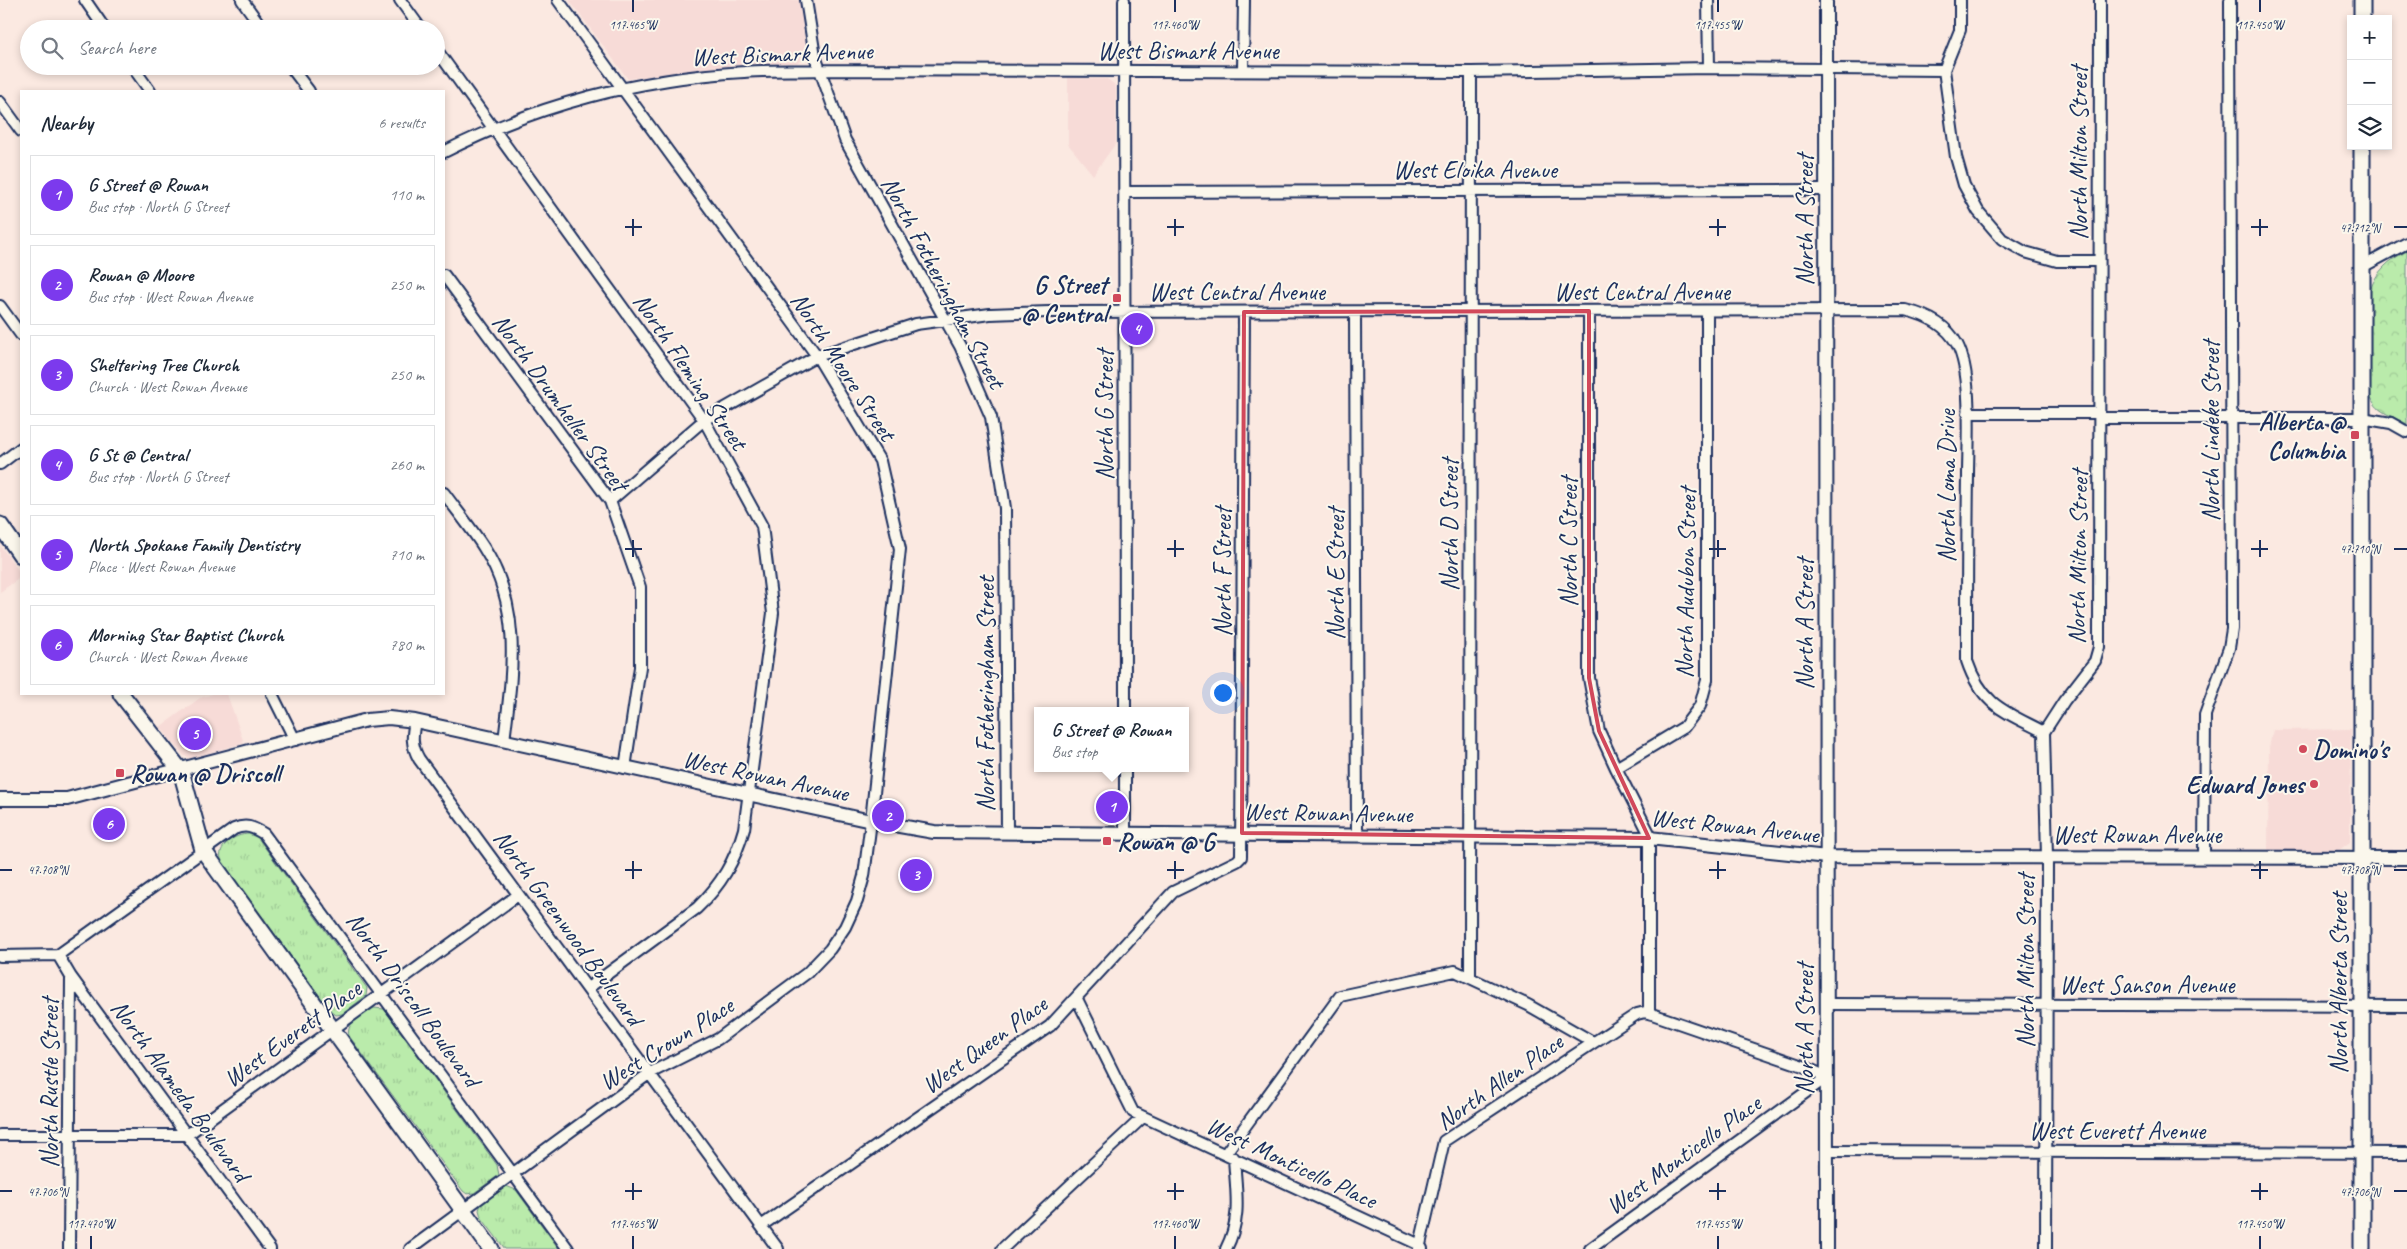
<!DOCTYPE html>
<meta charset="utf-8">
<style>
body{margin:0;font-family:Caveat,sans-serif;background:#f2f2f3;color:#1f2937}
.controls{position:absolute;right:15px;top:15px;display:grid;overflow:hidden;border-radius:0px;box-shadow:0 2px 8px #0003}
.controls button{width:45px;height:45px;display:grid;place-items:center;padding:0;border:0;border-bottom:1px solid #e0e1e3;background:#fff;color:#1f2937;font:25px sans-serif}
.you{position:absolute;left:1222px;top:692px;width:18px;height:18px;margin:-12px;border:4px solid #fff;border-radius:50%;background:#1a73e8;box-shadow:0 0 0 8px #1a73e833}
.badge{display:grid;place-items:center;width:32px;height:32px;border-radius:50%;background:#7c3aed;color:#fff;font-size:16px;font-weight:700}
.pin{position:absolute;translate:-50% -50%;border:2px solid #fff;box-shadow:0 1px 5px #0006}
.popup{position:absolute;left:1034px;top:707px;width:155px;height:65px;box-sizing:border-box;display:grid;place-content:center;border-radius:0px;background:#fff;filter:drop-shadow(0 1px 4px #0005);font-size:16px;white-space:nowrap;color:#747a83}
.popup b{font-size:19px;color:#1f2937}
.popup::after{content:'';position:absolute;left:50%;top:100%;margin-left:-10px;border:10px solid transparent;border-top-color:#fff}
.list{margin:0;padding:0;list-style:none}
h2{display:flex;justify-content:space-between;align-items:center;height:65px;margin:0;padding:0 20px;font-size:21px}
h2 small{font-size:16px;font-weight:400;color:#747a83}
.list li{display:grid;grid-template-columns:32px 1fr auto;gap:15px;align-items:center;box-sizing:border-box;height:80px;margin:0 10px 10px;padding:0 10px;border:1px solid #e0e1e3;border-radius:0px}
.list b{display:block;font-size:19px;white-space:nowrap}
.list p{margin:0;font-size:16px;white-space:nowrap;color:#747a83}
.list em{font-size:16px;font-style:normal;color:#747a83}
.icon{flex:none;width:28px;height:28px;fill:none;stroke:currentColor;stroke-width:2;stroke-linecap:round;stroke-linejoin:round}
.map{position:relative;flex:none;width:2407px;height:1249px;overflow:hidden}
.search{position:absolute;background:#fff;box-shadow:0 2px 8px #0003;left:20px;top:20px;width:425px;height:55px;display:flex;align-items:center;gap:12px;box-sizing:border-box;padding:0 18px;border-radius:28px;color:#747a83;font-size:19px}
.panel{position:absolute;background:#fff;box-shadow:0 2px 8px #0003;left:20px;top:90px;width:425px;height:605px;border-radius:0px}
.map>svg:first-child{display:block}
</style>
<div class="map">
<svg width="2407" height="1249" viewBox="0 0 2407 1249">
<defs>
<pattern id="grass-tufts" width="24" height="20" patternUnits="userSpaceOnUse" patternTransform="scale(1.25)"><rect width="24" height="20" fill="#baebab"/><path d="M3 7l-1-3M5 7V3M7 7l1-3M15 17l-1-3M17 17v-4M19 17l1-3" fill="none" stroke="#9fca96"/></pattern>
<pattern id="park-crowns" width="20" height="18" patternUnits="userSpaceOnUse" patternTransform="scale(1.25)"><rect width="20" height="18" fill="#baebab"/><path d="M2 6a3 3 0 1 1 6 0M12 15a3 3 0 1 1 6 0" fill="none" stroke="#9fca96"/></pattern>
</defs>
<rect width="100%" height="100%" fill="#fbe9e1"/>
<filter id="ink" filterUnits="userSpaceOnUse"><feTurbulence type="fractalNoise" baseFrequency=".02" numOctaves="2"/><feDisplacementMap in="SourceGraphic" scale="10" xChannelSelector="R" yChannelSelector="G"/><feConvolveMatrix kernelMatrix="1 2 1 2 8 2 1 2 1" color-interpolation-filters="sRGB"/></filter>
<g filter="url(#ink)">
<!-- built -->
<path fill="#f7dbd7" d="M569,0H799L806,49L804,57L797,63L732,65L628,79Z
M1068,78L1107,79L1114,84L1116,89V143L1093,175L1068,144Z
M0,545L21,574V577L0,592Z
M213,694H227L244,743L191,758L184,756L160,727L200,698Z
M2351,729L2350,842L2339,850H2268L2269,747L2273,730Z"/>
<!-- grass -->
<path fill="url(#grass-tufts)" stroke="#6a8d84" d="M249,834L258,838L367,988L366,996L342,1014L336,1015L330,1010L222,862C215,846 235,834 249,834Z
M374,1008L384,1009L497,1165L499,1175L474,1193L467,1194L463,1191L349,1036C345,1022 364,1015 374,1008Z
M506,1186L516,1190L559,1249H505L481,1217L479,1210L481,1204Z"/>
<!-- park -->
<path fill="url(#park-crowns)" stroke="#6a8d84" d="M2407,251V424C2392,415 2375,413 2370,394V291C2376,271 2389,260 2407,251Z"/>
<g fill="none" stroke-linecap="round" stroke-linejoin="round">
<!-- minor casing -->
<g stroke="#1b2f5e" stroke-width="14">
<path id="minor" d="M85,0L105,29
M242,0L263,29
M400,0L421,29
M806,0L815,56L845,140L960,346L991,417L1005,508L1007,832
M1124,0L1125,711
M1708,0L1709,68
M1960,0V30L1944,70L1956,157L1964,185L1978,211L2002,239L2025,252L2057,261H2099
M436,49L704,420L762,526L773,613L744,829C735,861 721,885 697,908L588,988
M132,66L150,91
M290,66L309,91
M1243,71L1244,0
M0,102L21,131
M444,152C536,105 640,78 744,72C769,70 795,71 820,70L1471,72L1709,68L1944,70
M1125,192L1826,190
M2362,267L2407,243
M444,275L610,501L640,587V667L625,768
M0,306L21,335
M1589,311V678L1599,731L1616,768
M1355,313L1357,835
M1968,413H2100
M2100,418H2362L2391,423L2407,432
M0,464L21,448
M444,493C457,511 472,529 484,548C523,609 512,674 504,741
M610,501L704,420L817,356L916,324L990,314L1049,312L1905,310C1927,315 1946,324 1957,344C1973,374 1968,442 1968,476C1967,538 1967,600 1967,661C1982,706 2006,712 2044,732
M272,694L295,740
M415,721C412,736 411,745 419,759L778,1249
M1125,832V768
M2204,857L2205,715L2229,648L2232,629L2230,0
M58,955L71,977L270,1249
M0,956L58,955L234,829C246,824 253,827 264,834L568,1249
M1470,978L1471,72
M1077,999L1133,1112L1420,1245L1422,1249
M1827,1004L2407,1006
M1649,1013V833L1616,768L1684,727L1700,706L1707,680V312
M0,1135H187L518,895
M1827,1151L2407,1153
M1225,1154L1340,996L1455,971L1528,1005L1593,1042
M761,1226L1050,1026L1173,892L1237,861L1241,857L1244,312
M69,1249L71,977
M410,1249L650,1073L718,1039L807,973L830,949L845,927L857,901L864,876L871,821L900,549L880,461L817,356L558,0
M1002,1249L1143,1117
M1226,1249C1242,1218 1236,1192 1234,1158
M1419,1249L1444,1141L1637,1014L1645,1012L1652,1014L1803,1066L1827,1077
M1590,1249L1827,1077
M2046,1249L2047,857L2044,732L2064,701L2095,661L2099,647L2100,0"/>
</g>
<!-- tertiary casing -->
<g stroke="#1b2f5e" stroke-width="16">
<path id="tertiary" d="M1826,0L1827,1249
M0,799H67L367,720L389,718L415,721L871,821L934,832L1649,838L1827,857L2407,858"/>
</g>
<!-- secondary casing -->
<g stroke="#1b2f5e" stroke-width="19">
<path id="secondary" d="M2362,0V19
M0,525L21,555
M121,694L181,771L203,850L491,1249
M2362,1249V146"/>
</g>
<!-- minor -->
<use href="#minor" stroke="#fbf7ec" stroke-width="10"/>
<!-- tertiary -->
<use href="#tertiary" stroke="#fbf7ec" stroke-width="12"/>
<!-- secondary -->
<use href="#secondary" stroke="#fbf7ec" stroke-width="15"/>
</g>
</g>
<!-- marked area -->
<path fill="none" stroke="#d1495b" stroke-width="4" stroke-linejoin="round" d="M1589,311V678L1599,731L1649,838L1242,833L1244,312Z"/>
<!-- ticks -->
<path fill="none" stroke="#1b2f5e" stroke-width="2" d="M633,0V12M1175,0V12M1718,0V12M2260,0V12M633,219V236M1175,219V236M1718,219V236M2260,219V236M625,227H642M1167,227H1184M1709,227H1726M2251,227H2268M2394,227H2407M633,540V557M1175,540V557M1718,540V557M2260,540V557M625,549H642M1167,549H1184M1709,549H1726M2251,549H2268M2394,549H2407M633,861V879M1175,861V879M1718,861V879M2260,861V879M0,870H12M625,870H642M1167,870H1184M1709,870H1726M2251,870H2268M2394,870H2407M633,1183V1200M1175,1183V1200M1718,1183V1200M2260,1183V1200M0,1191H12M625,1191H642M1167,1191H1184M1709,1191H1726M2251,1191H2268M2394,1191H2407M91,1236V1249M633,1236V1249M1175,1236V1249M1718,1236V1249M2260,1236V1249"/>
<!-- markers -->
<g fill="#d1495b" stroke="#fbf7ec" stroke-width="2">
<rect x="1112" y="293" width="10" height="10" rx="2.5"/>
<rect x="2350" y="430" width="10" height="10" rx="2.5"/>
<circle cx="2303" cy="749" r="5"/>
<rect x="115" y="768" width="10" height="10" rx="2.5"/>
<circle cx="2314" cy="784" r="5"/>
<rect x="1102" y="836" width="10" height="10" rx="2.5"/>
</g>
<g text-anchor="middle" stroke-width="4" stroke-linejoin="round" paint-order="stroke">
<!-- street labels -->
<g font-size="25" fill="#1b2f5e" stroke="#fbf7ec">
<text x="1188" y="59">West Bismark Avenue</text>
<text transform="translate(782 53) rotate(-2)" y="9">West Bismark Avenue</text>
<text transform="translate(2078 153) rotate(-90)" y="9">North Milton Street</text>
<text x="1475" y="178">West Eloika Avenue</text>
<text transform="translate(1804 220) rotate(-90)" y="9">North A Street</text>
<text transform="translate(944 282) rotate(62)" y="9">North Fotheringham Street</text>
<text x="1237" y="300">West Central Avenue</text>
<text x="1642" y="300">West Central Avenue</text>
<text transform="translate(844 366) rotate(57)" y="9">North Moore Street</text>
<text transform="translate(691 371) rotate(56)" y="9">North Fleming Street</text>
<text transform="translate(561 402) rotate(54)" y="9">North Drumheller Street</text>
<text transform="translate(1104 415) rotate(-90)" y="9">North G Street</text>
<text transform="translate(2210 431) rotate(-90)" y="9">North Lindeke Street</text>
<text transform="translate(1946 486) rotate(-90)" y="9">North Loma Drive</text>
<text transform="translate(1449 525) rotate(-90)" y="9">North D Street</text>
<text transform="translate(1568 542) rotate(-90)" y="9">North C Street</text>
<text transform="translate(2077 557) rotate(-89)" y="9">North Milton Street</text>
<text transform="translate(1222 572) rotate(-90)" y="9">North F Street</text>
<text transform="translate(1335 574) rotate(-90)" y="9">North E Street</text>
<text transform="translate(1685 583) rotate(-89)" y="9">North Audubon Street</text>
<text transform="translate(1804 624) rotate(-90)" y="9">North A Street</text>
<text transform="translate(985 694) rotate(-90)" y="9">North Fotheringham Street</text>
<text transform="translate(766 775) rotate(12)" y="9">West Rowan Avenue</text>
<text transform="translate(1328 812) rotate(1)" y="9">West Rowan Avenue</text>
<text transform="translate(1735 825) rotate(6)" y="9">West Rowan Avenue</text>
<text x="2137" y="843">West Rowan Avenue</text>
<text transform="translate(569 927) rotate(54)" y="9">North Greenwood Boulevard</text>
<text transform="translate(2025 961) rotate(-90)" y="9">North Milton Street</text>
<text transform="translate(2338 983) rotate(-90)" y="9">North Alberta Street</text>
<text x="2147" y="993">West Sanson Avenue</text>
<text transform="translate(414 999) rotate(54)" y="9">North Driscoll Boulevard</text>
<text transform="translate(1804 1029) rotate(-90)" y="9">North A Street</text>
<text transform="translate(292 1033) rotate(-36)" y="9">West Everett Place</text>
<text transform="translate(666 1043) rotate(-32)" y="9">West Crown Place</text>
<text transform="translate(984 1044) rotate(-36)" y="9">West Queen Place</text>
<text transform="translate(1499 1081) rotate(-35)" y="9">North Allen Place</text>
<text transform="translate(49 1083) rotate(-90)" y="9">North Rustle Street</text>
<text transform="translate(181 1090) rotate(54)" y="9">North Alameda Boulevard</text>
<text x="2117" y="1139">West Everett Avenue</text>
<text transform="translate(1683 1154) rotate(-36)" y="9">West Monticello Place</text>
<text transform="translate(1292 1162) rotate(25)" y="9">West Monticello Place</text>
</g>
<!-- poi labels -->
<g font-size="25" font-weight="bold" fill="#1b2f5e" stroke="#fbf7ec" text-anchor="end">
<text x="1107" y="293">G Street<tspan x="1107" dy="29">@ Central</tspan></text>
<text x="2345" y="430">Alberta @<tspan x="2345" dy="29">Columbia</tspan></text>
<text x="2313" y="758" text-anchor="start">Domino's</text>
<text x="130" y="782" text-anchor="start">Rowan @ Driscoll</text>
<text x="2304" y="793">Edward Jones</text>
<text x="1117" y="850" text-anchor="start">Rowan @ G</text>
</g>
</g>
<g font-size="12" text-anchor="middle" fill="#1b2f5e" stroke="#fbf7ec" stroke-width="4" stroke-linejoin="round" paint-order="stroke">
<text x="633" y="29">117.465°W</text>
<text x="1175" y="29">117.460°W</text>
<text x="1718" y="29">117.455°W</text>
<text x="2260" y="29">117.450°W</text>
<text x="2360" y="232">47.712°N</text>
<text x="2360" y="553">47.710°N</text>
<text x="48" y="874">47.708°N</text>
<text x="2360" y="874">47.708°N</text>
<text x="48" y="1196">47.706°N</text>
<text x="2360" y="1196">47.706°N</text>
<text x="91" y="1228">117.470°W</text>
<text x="633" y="1228">117.465°W</text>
<text x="1175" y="1228">117.460°W</text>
<text x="1718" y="1228">117.455°W</text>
<text x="2260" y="1228">117.450°W</text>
</g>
</svg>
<div class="controls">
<button>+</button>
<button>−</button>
<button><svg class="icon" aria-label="layers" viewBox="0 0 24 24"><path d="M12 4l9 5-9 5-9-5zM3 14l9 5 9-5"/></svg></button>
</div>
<div class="you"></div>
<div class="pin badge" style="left:1112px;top:807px">1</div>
<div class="popup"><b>G Street @ Rowan</b>Bus stop</div>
<div class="pin badge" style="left:888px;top:816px">2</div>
<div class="pin badge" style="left:916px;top:875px">3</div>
<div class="pin badge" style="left:1137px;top:329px">4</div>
<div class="pin badge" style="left:195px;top:734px">5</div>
<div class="pin badge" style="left:109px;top:824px">6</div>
<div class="search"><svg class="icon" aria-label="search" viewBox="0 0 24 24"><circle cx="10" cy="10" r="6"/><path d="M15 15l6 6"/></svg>Search here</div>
<section class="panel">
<h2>Nearby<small>6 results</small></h2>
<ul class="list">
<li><span class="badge">1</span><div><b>G Street @ Rowan</b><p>Bus stop · North G Street</p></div><em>110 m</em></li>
<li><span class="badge">2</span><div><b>Rowan @ Moore</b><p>Bus stop · West Rowan Avenue</p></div><em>250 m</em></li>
<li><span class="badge">3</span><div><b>Sheltering Tree Church</b><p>Church · West Rowan Avenue</p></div><em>250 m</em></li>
<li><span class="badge">4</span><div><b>G St @ Central</b><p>Bus stop · North G Street</p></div><em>260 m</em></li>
<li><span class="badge">5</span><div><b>North Spokane Family Dentistry</b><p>Place · West Rowan Avenue</p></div><em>710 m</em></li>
<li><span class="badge">6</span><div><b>Morning Star Baptist Church</b><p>Church · West Rowan Avenue</p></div><em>780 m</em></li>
</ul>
</section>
</div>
